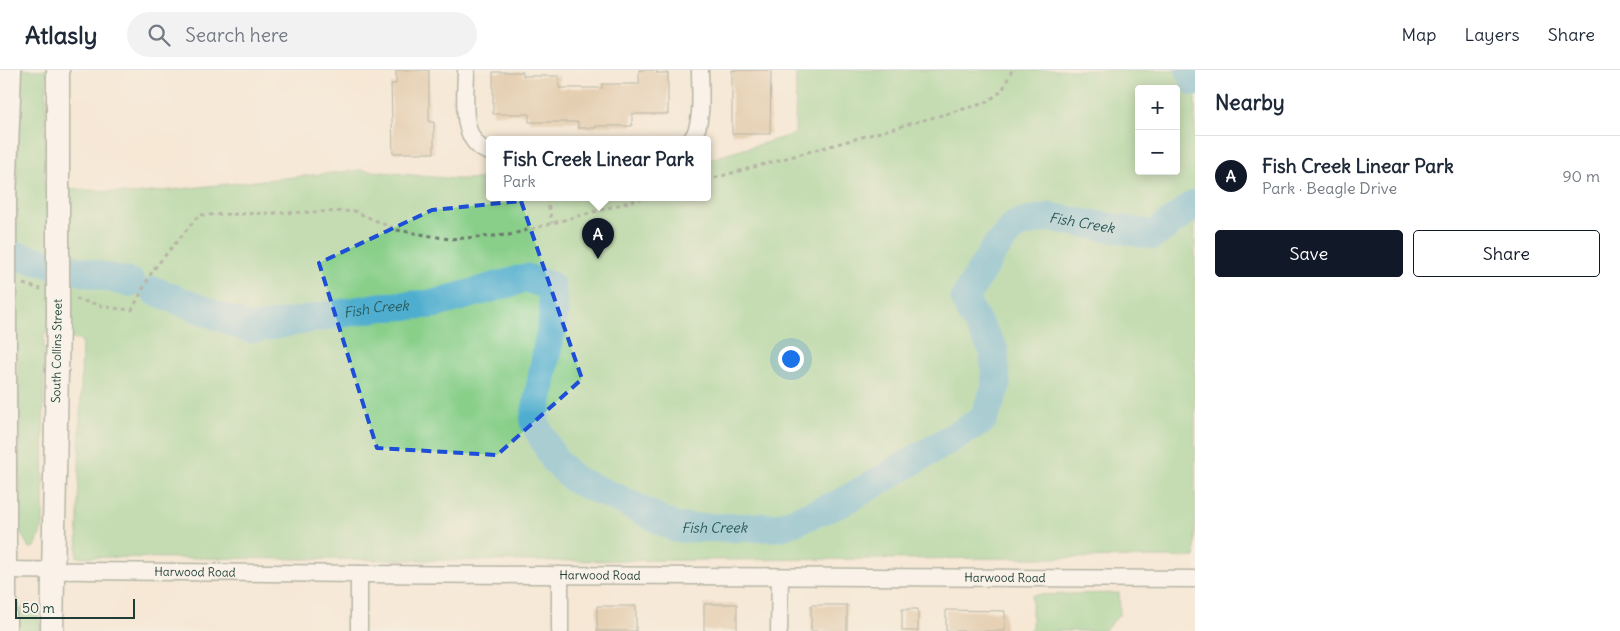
<!DOCTYPE html>
<meta charset="utf-8">
<style>
body{margin:0;font-family:Delius,sans-serif;background:#f2f2f3;color:#1f2937}
.controls{position:absolute;right:15px;top:15px;display:grid;overflow:hidden;border-radius:5px;box-shadow:0 2px 12px #0003}
.controls button{width:45px;height:45px;display:grid;place-items:center;padding:0;border:0;border-bottom:1px solid #e0e1e3;background:#fff;color:#1f2937;font:25px sans-serif}
.scale{position:absolute;left:15px;bottom:12px;width:120px;box-sizing:border-box;padding-left:5px;border:2px solid #1f3d34;border-top:0;font-size:14px;line-height:18px;white-space:nowrap;color:#1f3d34;-webkit-text-stroke:4px #f7f3e8;paint-order:stroke}
.you{position:absolute;left:790px;top:288px;width:18px;height:18px;margin:-12px;border:4px solid #fff;border-radius:50%;background:#1a73e8;box-shadow:0 0 0 8px #1a73e833}
.badge{display:grid;place-items:center;width:32px;height:32px;border-radius:50%;background:#111827;color:#fff;font-size:16px;font-weight:700}
.pin{position:absolute;translate:-50% -41px;filter:drop-shadow(0 1px 2px #0008)}
.pin::after{content:'';position:absolute;top:26px;width:18px;height:15px;background:inherit;clip-path:polygon(0 0,100% 0,50% 100%)}
.popup{position:absolute;left:486px;top:66px;width:225px;height:65px;box-sizing:border-box;display:grid;place-content:center;border-radius:5px;background:#fff;filter:drop-shadow(0 1px 4px #0005);font-size:16px;white-space:nowrap;color:#747a83}
.popup b{font-size:19px;color:#1f2937}
.popup::after{content:'';position:absolute;left:50%;top:100%;margin-left:-10px;border:10px solid transparent;border-top-color:#fff}
.list{margin:0;padding:0;list-style:none}
h2{display:flex;justify-content:space-between;align-items:center;height:65px;margin:0;padding:0 20px;font-size:21px}
h2 small{font-size:16px;font-weight:400;color:#747a83}
.list li{display:grid;grid-template-columns:32px 1fr auto;gap:15px;align-items:center;box-sizing:border-box;height:80px;padding:0 20px;border-top:1px solid #e0e1e3}
.list b{display:block;font-size:19px;white-space:nowrap}
.list p{margin:0;font-size:16px;white-space:nowrap;color:#747a83}
.list em{font-size:16px;font-style:normal;color:#747a83}
.actions{display:flex;gap:10px;padding:15px 20px}
.actions a{flex:1;padding:11px 0;border:1px solid #111827;border-radius:5px;text-align:center;font-size:18px;color:#111827}
.actions .main{background:#111827;color:#fff}
.icon{flex:none;width:28px;height:28px;fill:none;stroke:currentColor;stroke-width:2;stroke-linecap:round;stroke-linejoin:round}
.map{position:relative;flex:none;width:1195px;height:561px;overflow:hidden}
header{display:flex;align-items:center;gap:30px;box-sizing:border-box;height:70px;padding:0 25px;background:#fff;border-bottom:1px solid #e0e1e3}
header strong{font-size:24px}
nav{display:flex;gap:28px;margin-inline-start:auto;font-size:18px}
.search{width:350px;height:45px;background:#f2f2f3;display:flex;align-items:center;gap:12px;box-sizing:border-box;padding:0 18px;border-radius:28px;color:#747a83;font-size:19px}
main{display:flex}
aside{flex:1;background:#fff}
.map>svg:first-child{display:block}
</style>
<header>
<strong>Atlasly</strong>
<div class="search"><svg class="icon" aria-label="search" viewBox="0 0 24 24"><circle cx="10" cy="10" r="6"/><path d="M15 15l6 6"/></svg>Search here</div>
<nav><a>Map</a><a>Layers</a><a>Share</a></nav>
</header>
<main>
<div class="map">
<svg width="1195" height="561" viewBox="0 0 1195 561">
<rect width="100%" height="100%" fill="#f7f3e8"/>
<filter id="ink" filterUnits="userSpaceOnUse"><feTurbulence type="fractalNoise" baseFrequency=".02" numOctaves="2"/><feDisplacementMap in="SourceGraphic" scale="10" xChannelSelector="R" yChannelSelector="G"/><feConvolveMatrix kernelMatrix="1 2 1 2 8 2 1 2 1" color-interpolation-filters="sRGB"/></filter>
<filter id="wash" filterUnits="userSpaceOnUse"><feTurbulence type="fractalNoise" baseFrequency=".0096" numOctaves="4" result="noise"/><feDisplacementMap in="SourceGraphic" scale="20" xChannelSelector="R" yChannelSelector="G"/><feGaussianBlur stdDeviation="1.12" result="paint"/><feColorMatrix in="noise" values="0 0 0 0 0 0 0 0 0 0 0 0 0 0 0 0 0 1.4 0 .05"/><feComposite in="paint" operator="in"/></filter>
<g filter="url(#wash)">
<rect width="100%" height="100%" fill="#f5e8d5"/>
<!-- green -->
<path fill="#89cf8a" stroke="#54865f" fill-rule="evenodd" d="M18,0H47L44,116L133,124L360,100L456,109H489V128H707V90L795,64L796,0H1195V487L541,491L77,487L82,271L44,263L43,456L35,477L29,478L19,459L20,421L18,294L15,270ZM1139,19H1176V101H1139Z
M1119,523L1120,544L1104,561H1028L1032,557V525Z
M25,534L30,535L37,544L42,561H11V557Z"/>
<g fill="none" stroke-linecap="round" stroke-linejoin="round">
<!-- river -->
<g stroke="#50aecf" stroke-width="29">
<path d="M1190,0L1195,12"/>
<path d="M0,182L131,213"/>
<path id="s1" d="M155,221L251,259L379,237L434,234L526,208L551,216L554,242L534,352L555,391L575,410L621,430L676,458L780,457L841,433L983,350L996,317L994,280L970,241L965,228L993,181L1015,155L1048,147L1154,165L1195,134"/>
</g>
</g>
<g id="blocks">
<!-- building -->
<path fill="#ceae83" d="M396,0H429V52H434V83H393L391,14H396Z
M639,0H657V3H668V44H632V56H596V58H578V52H529V44H493V2H523V6H559V18H602V14H639Z
M732,0H771L770,64H732Z
M704,534H737V561H704Z
M811,535H847V561H811Z
M597,536H636V561H597Z
M902,539H918V561H902Z
M946,540L1005,541V561H946Z"/>
</g>
</g>
<g filter="url(#ink)">
<use href="#blocks" fill-opacity="0" stroke="#6a796c" stroke-width="1"/>
<g fill="none" stroke-linecap="round" stroke-linejoin="round">
<!-- minor casing -->
<g stroke="#6a796c" stroke-width="19">
<g id="minor">
<path d="M466,0C466,27 458,71 489,82"/>
<path d="M691,70C704,56 700,19 700,0"/>
<path id="s2" d="M5,500L359,504L1195,509"/>
<path d="M359,504V561"/>
<path d="M560,505V561"/>
<path d="M779,561L780,507"/>
</g>
</g>
<!-- secondary casing -->
<g stroke="#6a796c" stroke-width="25">
<path id="secondary" d="M58,0V135
M5,130L10,0
M5,561V238
M52,561L58,249"/>
</g>
<!-- path -->
<path stroke="#6a796c" stroke-width="3" stroke-dasharray="4 4" stroke-linecap="butt" d="M707,110L985,33L1002,21L1012,0
M547,128L552,153
M23,214L41,219
M76,229L111,238L132,240L153,200L199,145L354,141L397,160L449,169L509,165L644,128"/>
<!-- minor -->
<use href="#minor" stroke="#fff" stroke-width="16"/>
<!-- secondary -->
<use href="#secondary" stroke="#fff" stroke-width="22"/>
<!-- secondary-bridge casing -->
<g stroke="#6a796c" stroke-width="25" stroke-linecap="butt">
<path id="secondary-bridge" d="M5,238V130
M58,249V135"/>
</g>
<!-- secondary-bridge -->
<use href="#secondary-bridge" stroke="#fff" stroke-width="22"/>
</g>
</g>
<!-- marked area -->
<path d="M0 0H1195V561H0ZM521,131L582,309L497,385L377,378L319,193L432,140Z" fill="#f5e8d5" fill-opacity=".55" fill-rule="evenodd"/>
<path fill="none" stroke="#1d4ed8" stroke-width="4" stroke-dasharray="10 6" stroke-linejoin="round" d="M521,131L582,309L497,385L377,378L319,193L432,140Z"/>
<g text-anchor="middle" stroke-width="5" stroke-linejoin="round" paint-order="stroke">
<!-- street labels -->
<g font-size="12" fill="#1f3d34" stroke="#f7f3e8">
<text transform="translate(57 281) rotate(-89)" y="4">South Collins Street</text>
<text dy="4" stroke="none"><textPath href="#s2" startOffset="190">Harwood Road</textPath></text>
<text dy="4" stroke="none"><textPath href="#s2" startOffset="595">Harwood Road</textPath></text>
<text dy="4" stroke="none"><textPath href="#s2" startOffset="1000">Harwood Road</textPath></text>
</g>
<!-- water labels -->
<g font-size="14" font-style="italic" fill="#2b595b" stroke="#f7f3e8">
<text dy="5" stroke="none"><textPath href="#s1" startOffset="1355">Fish Creek</textPath></text>
<text dy="5" stroke="none"><textPath href="#s1" startOffset="230">Fish Creek</textPath></text>
<text dy="5" stroke="none"><textPath href="#s1" startOffset="770">Fish Creek</textPath></text>
</g>
</g>
</svg>
<div class="controls">
<button>+</button>
<button>−</button>
</div>
<div class="scale">50 m</div>
<div class="you"></div>
<div class="pin badge" style="left:598px;top:189px">A</div>
<div class="popup"><b>Fish Creek Linear Park</b>Park</div>
</div>
<aside>
<h2>Nearby<small></small></h2>
<ul class="list">
<li><span class="badge">A</span><div><b>Fish Creek Linear Park</b><p>Park · Beagle Drive</p></div><em>90 m</em></li>
</ul>
<div class="actions"><a class="main">Save</a><a>Share</a></div>
</aside>
</main>
